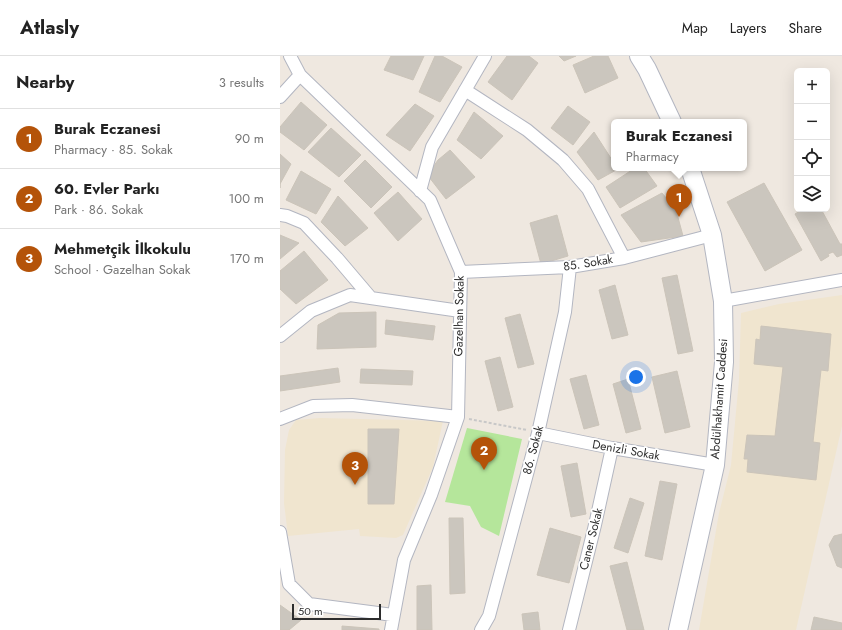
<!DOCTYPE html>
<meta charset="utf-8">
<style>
body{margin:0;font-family:Jost,sans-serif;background:#f6f6f6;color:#222}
.controls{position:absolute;right:12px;top:12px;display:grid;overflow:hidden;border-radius:6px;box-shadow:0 4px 16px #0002}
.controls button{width:36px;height:36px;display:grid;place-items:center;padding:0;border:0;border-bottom:1px solid #e0e0e0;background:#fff;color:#222;font:20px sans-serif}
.scale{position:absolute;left:12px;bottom:10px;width:89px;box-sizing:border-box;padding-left:4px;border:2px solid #2d2d2d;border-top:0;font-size:11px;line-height:14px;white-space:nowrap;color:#2d2d2d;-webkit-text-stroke:3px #fff;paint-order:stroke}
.you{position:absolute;left:356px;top:321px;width:14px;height:14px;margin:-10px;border:3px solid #fff;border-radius:50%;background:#1a73e8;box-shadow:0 0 0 6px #1a73e833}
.badge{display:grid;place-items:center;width:26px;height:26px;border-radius:50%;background:#b45309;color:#fff;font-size:13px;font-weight:700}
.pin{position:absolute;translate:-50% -33px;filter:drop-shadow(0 1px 2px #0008)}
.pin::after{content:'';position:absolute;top:21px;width:14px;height:12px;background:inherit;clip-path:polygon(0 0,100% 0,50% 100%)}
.popup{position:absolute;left:331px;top:63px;width:136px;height:52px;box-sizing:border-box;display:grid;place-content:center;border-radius:6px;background:#fff;filter:drop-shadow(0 1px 3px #0005);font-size:13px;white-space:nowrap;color:#767676}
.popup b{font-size:15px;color:#222}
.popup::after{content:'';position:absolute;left:50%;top:100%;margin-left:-8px;border:8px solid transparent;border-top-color:#fff}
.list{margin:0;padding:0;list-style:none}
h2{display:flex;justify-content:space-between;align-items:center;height:52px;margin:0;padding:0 16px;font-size:17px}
h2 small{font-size:13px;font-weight:400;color:#767676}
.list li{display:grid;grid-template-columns:26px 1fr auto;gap:12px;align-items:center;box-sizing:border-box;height:60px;padding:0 16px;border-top:1px solid #e0e0e0}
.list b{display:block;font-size:15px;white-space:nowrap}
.list p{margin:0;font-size:13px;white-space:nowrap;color:#767676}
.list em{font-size:13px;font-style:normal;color:#767676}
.icon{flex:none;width:22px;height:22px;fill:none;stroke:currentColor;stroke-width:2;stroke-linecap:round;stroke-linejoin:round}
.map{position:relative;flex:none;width:562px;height:574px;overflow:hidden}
header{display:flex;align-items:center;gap:24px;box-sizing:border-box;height:56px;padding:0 20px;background:#fff;border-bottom:1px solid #e0e0e0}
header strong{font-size:19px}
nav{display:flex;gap:22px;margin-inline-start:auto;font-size:14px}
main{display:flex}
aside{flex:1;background:#fff}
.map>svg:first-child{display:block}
</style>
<header>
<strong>Atlasly</strong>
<nav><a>Map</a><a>Layers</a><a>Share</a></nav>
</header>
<main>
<aside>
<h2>Nearby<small>3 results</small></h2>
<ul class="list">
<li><span class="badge">1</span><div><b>Burak Eczanesi</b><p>Pharmacy · 85. Sokak</p></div><em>90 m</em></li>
<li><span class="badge">2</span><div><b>60. Evler Parkı</b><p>Park · 86. Sokak</p></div><em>100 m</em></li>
<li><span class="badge">3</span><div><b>Mehmetçik İlkokulu</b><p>School · Gazelhan Sokak</p></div><em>170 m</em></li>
</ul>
</aside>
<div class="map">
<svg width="562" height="574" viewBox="0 0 562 574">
<rect width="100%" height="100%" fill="#efe8e0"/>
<!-- education -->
<path fill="#f0e5cf" d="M562,239V370L516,574H419L439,457L451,409L459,324L461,257L499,248Z
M40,362L163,365L153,411L123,479L116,482L80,480L79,473L8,480L4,447L5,394L9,374L16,364Z"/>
<!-- green -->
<path fill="#b5e69b" d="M187,372L242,383L219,480L201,471L190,450L165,446Z"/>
<!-- building -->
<path fill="#cbc6be" stroke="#cbc4b9" d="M111,0H144L133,24L104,14Z
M155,0H162L182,11L160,46L139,36Z
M227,0H249L258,7L232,44L208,26Z
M279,0H296L284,5Z
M314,0H328L338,22L305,37L293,9Z
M21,46L47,69L24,94L0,76V71Z
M135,48L154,60L130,95L106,79Z
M288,50L310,66L293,89L271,72Z
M194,56L223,80L201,103L177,84Z
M51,72L81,99L59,121L28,96Z
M314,76L334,107V112L338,113L318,124L297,96Z
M170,94L195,121L166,143L149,121V117L158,104Z
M0,98L11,108L0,128V132Z
M85,104L112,131L91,152L64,125Z
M355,112H364L377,130L340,152L326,131Z
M21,115L51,133L36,158L6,144Z
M484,127L522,194L485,215L447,146Z
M118,136L142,163L118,185L94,157Z
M382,137L396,154L403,180L361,186L341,159Z
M58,140L88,172L65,190L41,166Z
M523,153H541L560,188H562V199L557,201L553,196L548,198L549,200L541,205L515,158Z
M277,159L288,200L261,208L250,167Z
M0,179L19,187L0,203Z
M24,195L48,224L16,248L0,233V215Z
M397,219L413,295L398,298L382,222Z
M335,229L348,279L332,283L319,234Z
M96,256V291L37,293L38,269L59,257Z
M240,258L254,308L238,312L225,262Z
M106,264L155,270L153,284L105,278Z
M481,270L551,278L548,315L541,314L533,386L540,387L536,424L467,416L468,403H464L467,379L495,380L503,311L474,308L476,283L480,284Z
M220,301L233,351L218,355L205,305Z
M58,312L60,326L0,335V320Z
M81,313L133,315L132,329L80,327Z
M397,315L410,371L385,377L372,321Z
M306,319L319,369L304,373L290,323Z
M348,323L361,373L346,377L333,328Z
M88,373H119L114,448H88Z
M297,407L306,458L291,461L281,410Z
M380,425L397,428L382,504L365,500Z
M350,442L364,447L348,497L334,492Z
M169,462H183L185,537L170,538Z
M270,472L301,481L289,527L257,519Z
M562,478V512L557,510L549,489L554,480Z
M347,506L364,574H347L330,510Z
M151,529L152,574H137V530Z
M0,549L21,564L9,574H0Z
M258,556L260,574H244L242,558Z
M534,561L562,567V574H531Z
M62,570L99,573V574H62Z"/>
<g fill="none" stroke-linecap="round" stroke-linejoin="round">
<!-- minor casing -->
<g stroke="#b3b6c1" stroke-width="14">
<path id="minor" d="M10,0L20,19L150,144L181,216L178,361L151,439L124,504L111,574
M185,34L247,74L283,104L308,133L344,202
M0,41L20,19
M140,135L152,91L205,0
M0,159L7,160L24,167L57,202L91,242
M181,216L290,211L344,202L432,179
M443,245L562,224
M0,280L31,255L70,239L180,255
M0,363L33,350L72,349L178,361
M258,377L332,392L435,409
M0,476L9,528L29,548L113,559
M201,574L209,560L258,377L285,256L290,211
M289,574L315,469L332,392"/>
</g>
<!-- secondary casing -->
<g stroke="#b3b6c1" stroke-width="20">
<path id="secondary" d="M359,0L367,13L392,66
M398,574L435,409L444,306L443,245L432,179L410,112"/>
</g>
<!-- path -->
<path stroke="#c8c8c8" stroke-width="2" stroke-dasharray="3 2" stroke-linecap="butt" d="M189,363L247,374"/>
<!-- minor -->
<use href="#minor" stroke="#fff" stroke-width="12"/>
<!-- secondary -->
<use href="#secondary" stroke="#fff" stroke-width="18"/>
</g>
<g text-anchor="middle" stroke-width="3.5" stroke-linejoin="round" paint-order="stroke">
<!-- street labels -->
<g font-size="12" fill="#2d2d2d" stroke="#fff">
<text transform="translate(308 207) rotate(-9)" y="4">85. Sokak</text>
<text transform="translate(179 260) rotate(-89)" y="4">Gazelhan Sokak</text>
<text transform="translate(439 343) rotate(-86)" y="4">Abdülhakhamit Caddesi</text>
<text transform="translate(253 394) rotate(-75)" y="4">86. Sokak</text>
<text transform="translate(346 394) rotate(10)" y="4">Denizli Sokak</text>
<text transform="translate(311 483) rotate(-76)" y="4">Caner Sokak</text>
</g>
</g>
</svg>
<div class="controls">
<button>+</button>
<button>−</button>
<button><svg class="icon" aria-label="locate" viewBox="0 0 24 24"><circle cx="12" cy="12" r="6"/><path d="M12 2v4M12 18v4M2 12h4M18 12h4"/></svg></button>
<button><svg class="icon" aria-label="layers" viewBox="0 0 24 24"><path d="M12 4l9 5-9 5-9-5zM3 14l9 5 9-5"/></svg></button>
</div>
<div class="scale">50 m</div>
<div class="you"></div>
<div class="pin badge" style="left:399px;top:161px">1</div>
<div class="popup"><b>Burak Eczanesi</b>Pharmacy</div>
<div class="pin badge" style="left:204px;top:414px">2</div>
<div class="pin badge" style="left:75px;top:429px">3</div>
</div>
</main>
